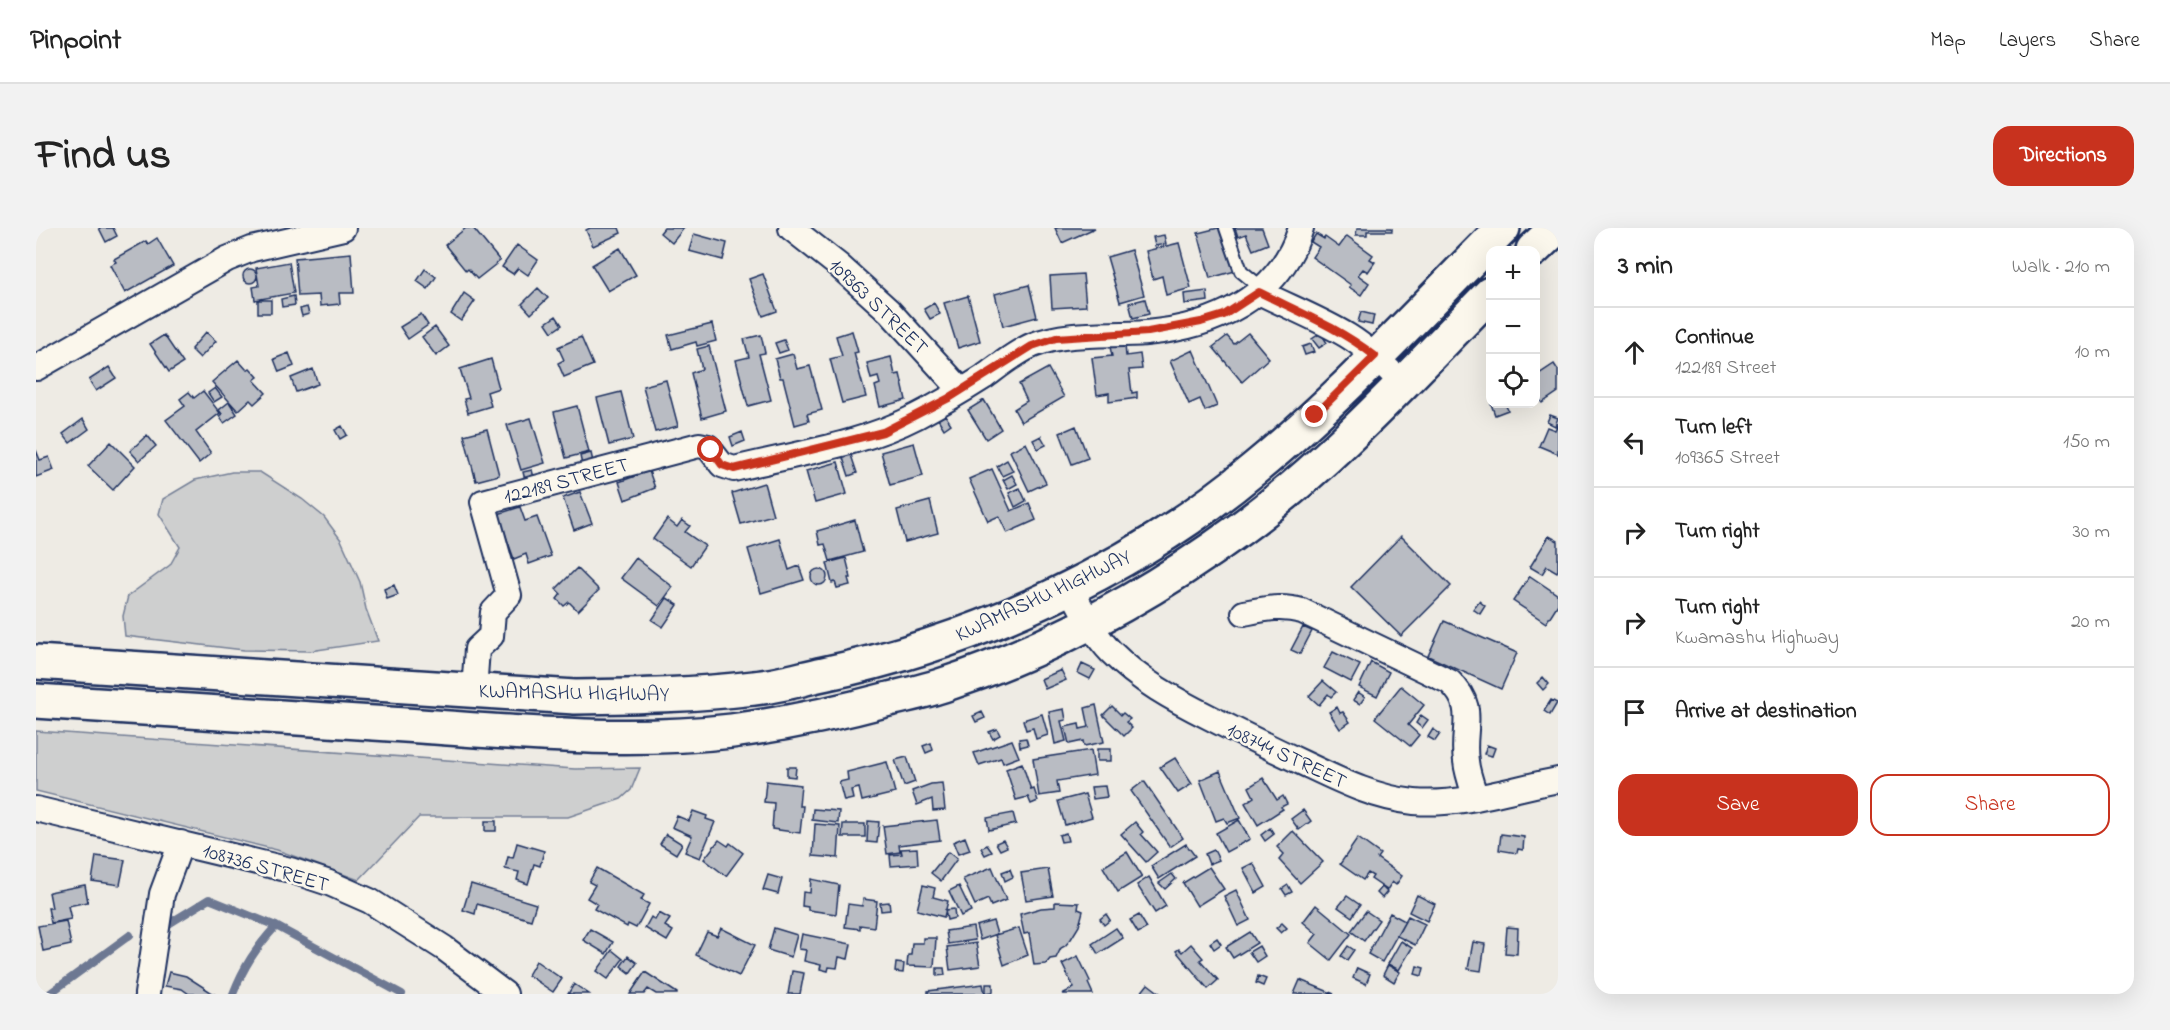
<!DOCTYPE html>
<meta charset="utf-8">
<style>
body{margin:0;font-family:"Indie Flower",sans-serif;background:#f2f2f2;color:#222}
.controls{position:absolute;right:18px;top:18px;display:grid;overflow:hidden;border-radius:12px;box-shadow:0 6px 24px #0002}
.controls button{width:54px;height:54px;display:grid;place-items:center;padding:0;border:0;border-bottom:2px solid #e0e0e0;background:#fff;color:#222;font:30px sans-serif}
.stop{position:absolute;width:18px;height:18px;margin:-14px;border:4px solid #c8321e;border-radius:50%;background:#fff}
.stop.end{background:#c8321e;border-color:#fff;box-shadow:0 2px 6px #0008}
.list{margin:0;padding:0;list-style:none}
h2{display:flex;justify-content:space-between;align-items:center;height:78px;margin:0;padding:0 24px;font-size:26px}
h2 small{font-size:20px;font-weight:400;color:#767676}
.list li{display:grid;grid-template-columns:39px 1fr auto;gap:18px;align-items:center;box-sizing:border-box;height:90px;padding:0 24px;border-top:2px solid #e0e0e0}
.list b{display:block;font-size:22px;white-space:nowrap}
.list p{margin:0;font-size:20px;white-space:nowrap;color:#767676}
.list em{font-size:20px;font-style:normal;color:#767676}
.actions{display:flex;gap:12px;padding:18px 24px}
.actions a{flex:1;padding:14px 0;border:2px solid #c8321e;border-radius:18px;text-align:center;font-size:21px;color:#c8321e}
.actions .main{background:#c8321e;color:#fff}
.icon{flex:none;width:33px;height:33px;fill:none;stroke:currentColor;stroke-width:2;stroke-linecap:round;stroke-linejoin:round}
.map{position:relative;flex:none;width:1522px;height:766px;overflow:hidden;border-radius:18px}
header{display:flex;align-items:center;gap:36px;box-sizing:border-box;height:84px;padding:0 30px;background:#fff;border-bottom:2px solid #e0e0e0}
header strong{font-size:28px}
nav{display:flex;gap:33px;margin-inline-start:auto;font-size:21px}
.intro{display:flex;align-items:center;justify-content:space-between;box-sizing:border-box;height:144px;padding:0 36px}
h1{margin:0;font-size:42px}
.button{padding:15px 27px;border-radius:18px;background:#c8321e;color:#fff;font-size:21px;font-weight:700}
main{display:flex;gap:36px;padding:0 36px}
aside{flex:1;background:#fff;border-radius:18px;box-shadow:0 6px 24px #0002}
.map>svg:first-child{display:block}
</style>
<header>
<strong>Pinpoint</strong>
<nav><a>Map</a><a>Layers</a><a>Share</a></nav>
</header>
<div class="intro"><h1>Find us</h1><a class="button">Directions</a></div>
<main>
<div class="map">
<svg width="1522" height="766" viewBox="0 0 1522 766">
<rect width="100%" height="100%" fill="#eeebe4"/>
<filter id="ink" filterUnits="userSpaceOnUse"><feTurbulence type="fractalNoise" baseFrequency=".0167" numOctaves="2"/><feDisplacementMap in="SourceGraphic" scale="12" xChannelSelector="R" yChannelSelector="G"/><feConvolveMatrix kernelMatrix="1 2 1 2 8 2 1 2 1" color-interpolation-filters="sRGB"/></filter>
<g filter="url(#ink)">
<!-- green -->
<path fill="#cecfcf" stroke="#747f96" stroke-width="1.5" d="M196,244H224L266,271L288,289L305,312L324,354L330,381L342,413L274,423L208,422L89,408L87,388L92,368L134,337L144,319L123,286L127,271L159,252Z
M0,503L539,541L604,540L595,562L585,571L532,589H383L323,652L241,622L0,563Z"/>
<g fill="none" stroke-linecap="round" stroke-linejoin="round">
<!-- stream -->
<path stroke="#6d7892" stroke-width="8" d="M126,700L173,671L240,698L366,766
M13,766L94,707
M197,766C208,738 220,720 240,698"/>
</g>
<!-- building -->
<path fill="#b9bcc3" stroke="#1b2f5e" stroke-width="1.5" d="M63,0H77L81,8L70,14Z
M430,0H437L464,33L441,51L432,41L430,43L409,17Z
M554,0H583L585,5L557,18L550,2Z
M628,0H648L636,15L624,5Z
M1019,0H1059L1026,15Z
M1182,0H1187L1199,43L1174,50L1162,5Z
M1199,0H1226L1232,16L1217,22L1210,6L1202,9Z
M1321,0H1356V3H1331V7H1320Z
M658,6L691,15L687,32L653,23Z
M1280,6L1288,11L1289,9L1303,19L1311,8L1337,27L1334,31L1339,34L1332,44L1327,41L1322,47L1333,55L1325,67L1313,59L1315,57L1276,29L1283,19L1275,14Z
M1128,7L1130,16L1119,18L1117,9Z
M121,10L137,38L89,65L74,37L80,34L78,31L110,13L112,16Z
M1143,15L1155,60L1130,67L1126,48L1117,51L1110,23Z
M481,17L502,32L492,47L482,40L477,46L466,39Z
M584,20L600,47L572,63L556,37Z
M1095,22L1108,67L1084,74L1071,29Z
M315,25L318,65H303L304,76L284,78L283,67L262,68L259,30Z
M253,34L258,65L219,72L217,59L223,58L220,40Z
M207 48a7 7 0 1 1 14 0a7 7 0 1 1-14 0Z
M389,41L400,49L392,61L381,53Z
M727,46L741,83L727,88L713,51Z
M1047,46L1050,78L1016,80L1014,48Z
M993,57L1001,89L967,98L959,66Z
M502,60L512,70L495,86L486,76Z
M1171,63L1172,73L1149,76L1148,66Z
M428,65L439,73L425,93L415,86Z
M258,68L259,77L246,79L245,71Z
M932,68L944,113L922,120L908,75Z
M1109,71L1113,86L1097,90L1093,75Z
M222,72H235V85H222Z
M898,75L904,86L894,91L888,81Z
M271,79L273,86L266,88L264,81Z
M1325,84L1338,87L1336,97L1322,94Z
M385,86L392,97L372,111L364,99Z
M520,88L526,97L516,104L510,95Z
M676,96L680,113L661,118L660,114L636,121L632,107Z
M399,99L413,118L400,128L386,109Z
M816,103L822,124L818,125L830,169L806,175L794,131L806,128L800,108Z
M170,104L180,113L164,130L155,121Z
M1212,105L1233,130L1206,154L1177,119L1191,108L1198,116Z
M1285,105L1291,115L1283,120L1276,111Z
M128,107L147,135L133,144L114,116Z
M725,107L729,125L723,126L735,172L712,178L700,132L713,129L708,111Z
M545,109L557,137L528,149L522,135L528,132L522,119Z
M748,112L752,122L743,125L739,115Z
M1275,116L1278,124L1269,127L1266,119Z
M1089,117L1090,128L1104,126L1106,141L1093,142L1096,165L1101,164V170L1073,174V165L1061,167L1056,130L1076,128L1074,119Z
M673,118L690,183L666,190L655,145L666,141L661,121Z
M1157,122L1181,178L1169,183L1164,171L1153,176L1134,133Z
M253,125L258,138L243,144L238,131Z
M757,126L761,141L774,138L786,182L771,186L773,193L759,197L747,150H744L739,131Z
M855,129L859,147L864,146L870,172L844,179L839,158L844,156L842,149L835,151L831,135Z
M455,131L463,160L451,164L455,178L432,185L428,171L433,170L424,141Z
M202,132L211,142L214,140L222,149L218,152L230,165L218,176L214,172L202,183L176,154Z
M1518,136L1522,142V164L1506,175L1500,165V148Z
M73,139L80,150L60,163L53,152Z
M1012,140L1028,169L985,194L978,181L991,173L983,156Z
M277,141L282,156L260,164L255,150Z
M630,152L642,198L619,204L607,158Z
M179,160L186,169L178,174L172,165Z
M167,163L184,185L160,204L175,225L163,235L130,192L149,178L144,171L153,164L158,170Z
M585,164L597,211L573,217L561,170Z
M948,172L965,201L950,211L932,182Z
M193,174L201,186L188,195L183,188L186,186L183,182Z
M1455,176H1469L1472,182L1459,187Z
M541,178L553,224L530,230L518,184Z
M909,187L915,196L908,201L902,191Z
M1514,187L1522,190L1519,198L1511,194Z
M495,190L509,235L485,242L471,197Z
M47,191L53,201L34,215L27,206Z
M1522,195V226L1503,218L1511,199L1519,202Z
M306,198L311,207L304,211L299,202Z
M1040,198L1052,230L1036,236L1024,205Z
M451,201L463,247L440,253L428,207Z
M706,204L709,213L697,218L694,209Z
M111,207L120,218L103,233L94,223Z
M1005,208L1010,217L1002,221L997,212Z
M75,214L99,238L77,262L52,238Z
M878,215L887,248L854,257L845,224Z
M990,215L1010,255L993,263L974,223Z
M0,222L4,232L13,229L18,242L0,249Z
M814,224L821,245L813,248L806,227Z
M555,225L557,234L546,237L544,228Z
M971,232L977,243L966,248L961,238Z
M802,234L811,266L779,275L770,243Z
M956,241L975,283L993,275L1000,292L971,305L963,288L952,293L933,251Z
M496,242L500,257L491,260L487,244Z
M613,243L619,260L589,272L583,254Z
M976,247L981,256L972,261L967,252Z
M728,255L737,287L705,296L696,265Z
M984,260L990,273L979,279L973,265Z
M544,264L556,295L538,302L527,270Z
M894,273L902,305L869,314L861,282Z
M484,279L489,293L501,289L515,328L493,336L490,326L478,331L462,286Z
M631,291L641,299L646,292L654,298L649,304L669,318L655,338L617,311Z
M819,292L827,324L794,333L789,316L784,317L781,303Z
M1365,308L1415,358L1365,408L1315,359Z
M1513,308L1522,313V342L1521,344L1511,338L1506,346L1494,339Z
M744,311L753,342L763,338L768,352L725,365L712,321Z
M600,330L637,359L623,378L585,350Z
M810,330L815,350H812L814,357L801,360L799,354L796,355L791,335Z
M541,340L563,362L542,383L533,374L528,378L521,371L525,366L520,361Z
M775 349a8 8 0 1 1 16 0a8 8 0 1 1-16 0Z
M1494,348L1522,367V376L1510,395L1477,373Z
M358,357L362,367L351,371L348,361Z
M631,370L642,377L627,399L616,392Z
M1443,373L1449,378L1444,386L1437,381Z
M1408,393L1481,425L1465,461L1392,428Z
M1267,399L1276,403L1264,426L1255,422Z
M1297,424L1324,437L1315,454L1288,440Z
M1335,434L1353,444L1341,468L1323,459Z
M1046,436L1059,442L1054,451L1042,445Z
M1025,442L1030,452L1009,461L1005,451Z
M1507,449L1513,456L1507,462L1501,455Z
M1287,453L1300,464L1295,469L1292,466L1283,477L1273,468Z
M1365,458L1388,477L1372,497L1383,507L1374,518L1339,490Z
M1322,464L1329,469L1324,476L1317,472Z
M1515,472L1521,475L1514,487L1508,483Z
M1060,477L1068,514L1048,518L1047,513L1033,516L1029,499L1043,496L1044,501L1053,499L1049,480Z
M1076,478L1085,487L1087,485L1094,491L1090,494L1096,500L1088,508L1067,487Z
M1301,479L1304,485L1307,484L1314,494L1304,501L1293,484Z
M1028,481L1030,492L1025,493L1030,513L1019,516L1013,484Z
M946,484L949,490L940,494L937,488Z
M1006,486L1012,507L1000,511L997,500L990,502L987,492Z
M1385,487L1392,492L1386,500L1380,495Z
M961,501L964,507L957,511L953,504Z
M1397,501L1404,506L1399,513L1392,509Z
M990,510L992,517L984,519L983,511Z
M976,512L983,529L967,535L965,530L943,537L938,525Z
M895,515L897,522L890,525L887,518Z
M1451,517L1459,520L1456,528L1448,526Z
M1061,521H1075V533H1061Z
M1055,522L1059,547L1021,553L1023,565L1003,568L997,531Z
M871,529L879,554L868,558L859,532Z
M1139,530L1156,556L1142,565L1124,539Z
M851,534L859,565L826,573L823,560L815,562L817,571L808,573L803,554L812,552L811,544Z
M986,535L995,562L998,561L1002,573L995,576L992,569L980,572L970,541Z
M751,539H760L759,549L751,548Z
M1184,543L1204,590L1191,595L1188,590L1180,593L1164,552Z
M1227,550L1241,572L1247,568L1251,576L1245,579L1247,581L1222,597L1209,575L1218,569L1213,559Z
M730,553L765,557L763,578H767L764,605L736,601L738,575L728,574Z
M1108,553L1147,610L1134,619L1095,563Z
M906,555L909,582L897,583L896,571L881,577L876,563L895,556Z
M1069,558L1071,569L1057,571L1055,559Z
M1049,566L1056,589L1029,597L1022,573Z
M777,581L803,583L802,595L776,592Z
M1267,582L1275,593L1263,602L1255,591Z
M657,583L671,588L670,591L679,594L664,630L649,624L656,608L636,599L641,588L653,593Z
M977,585L980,596L953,602L951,590Z
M901,592L904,612L863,617L864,624L851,626L847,598Z
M1203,592L1214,611L1190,624L1180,605Z
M449,593H460V603H449Z
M832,593L843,594L841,615L831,614Z
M1099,594L1107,604L1105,606L1121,624L1110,634L1085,606Z
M779,596L804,598L802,630L777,628Z
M807,596H829V609H806Z
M1234,600L1238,606L1229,613L1225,607Z
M1257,603L1287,634L1264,655L1243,632L1248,626L1241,619Z
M1030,605L1032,613L1025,614L1023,607Z
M630,606L646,616L640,626L624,616Z
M1465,606L1488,609L1487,622L1482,621L1481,625L1463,622Z
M929,609L934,622L922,626L917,614Z
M1322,610L1344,626L1341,630L1366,648L1360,657L1356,654L1351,662L1335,651L1337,648L1332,645L1327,652L1304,636Z
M683,612L692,618L694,615L707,625L690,648L668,631Z
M967,612L971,619L964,622L960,615Z
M481,615L508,623L504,638L498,636L492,656L481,652L483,644L469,641L472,629L477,630Z
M1150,616L1159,628L1123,651L1115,638Z
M951,617L956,624L949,627L945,620Z
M881,620L882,636L855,638L854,627L866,626L865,621Z
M1178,622L1183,632L1173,636L1169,626Z
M912,624L921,631L905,653L895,645Z
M1091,624L1106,649L1082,664L1067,639Z
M60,628L89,632L84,657L56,653Z
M1217,635L1230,659L1220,665L1207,640Z
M956,639L970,672L955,678L952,671L939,677L927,651Z
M1173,639L1188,661L1161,678L1147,655Z
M561,640L608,667L605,672L613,676L600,700L592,696L591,699L558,681L561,676L551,670L559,657L553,654Z
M974,641L977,649L969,653L966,644Z
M1012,641L1017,668L990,672L985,645Z
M1136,646L1140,651L1129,661L1123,655Z
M732,647L746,651L742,666L727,662Z
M1113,649L1130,678L1119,685L1101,657Z
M775,651L803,657L800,686L772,682V679L766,678L767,664L774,665Z
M435,656L500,676L495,692L441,676L439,686L427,682Z
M49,657L52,674L32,678L35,691L15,695L12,680H16L13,664Z
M887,657L899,660L897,669L912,673L908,689L881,682Z
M1252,657L1256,664L1250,667L1246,661Z
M923,658L935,683L925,688L913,663Z
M1346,659L1351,664L1346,670L1341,665Z
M1200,662L1214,692L1202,698L1188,668Z
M1381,667L1399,676L1391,693L1373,684Z
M1311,668L1324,677L1316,689L1302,679Z
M827,671L841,673L838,699L824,697V701L809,699L812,676L826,678Z
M853,674L854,682L845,683L844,675Z
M1019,674L1043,675L1042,681L1047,683L1043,698L1035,711L1029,718L1025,720L1020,730L1014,731L1010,736L998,737L993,705L988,706L984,686L1005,680L1019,679Z
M1280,677L1315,706L1295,732L1274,715L1281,706L1267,694Z
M918,681L919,690L911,692L909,682Z
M1330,683L1343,692L1328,713L1315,703Z
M623,685L634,691L629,698L637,703L631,713L609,700L615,689L619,692Z
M1354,685L1369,693L1346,734L1332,726Z
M1070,686L1074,692L1068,697L1064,691Z
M1103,687L1111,700L1102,705L1094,692Z
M1372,688L1389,696L1379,717L1361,708Z
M30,693L35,717L7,723L2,698Z
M957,693L961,706L944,712L940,698Z
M1246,695L1251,700L1245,705L1240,700Z
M937,699L939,712L912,716L910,703Z
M1471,699L1482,700L1481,726L1469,725Z
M685,700L719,717L703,748L660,727L671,704L681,708Z
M738,700L761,707L755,729L732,722Z
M983,700L992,727L968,737L959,707Z
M1080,700L1087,710L1062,726L1056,716Z
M554,701L577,714L570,726L547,712Z
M1214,704L1221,715L1197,730L1190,719Z
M766,706L815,716L812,731L803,729L801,740L793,739L792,743L784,741L785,737L768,733L770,722L763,721Z
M887,710H900L898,739L871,738L872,727H875L876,715H887Z
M1181,710L1185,716L1178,721L1174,715Z
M1365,713L1376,720L1363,742L1352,736Z
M1437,714L1449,716L1445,743L1432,741Z
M940,715L944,738L914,742L911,719Z
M1155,716L1167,730L1164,732L1182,752L1172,761L1140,723L1143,721L1146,724Z
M1223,718L1229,728L1220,734L1213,724Z
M1312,718L1318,722L1311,732L1305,728Z
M576,722L587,731L572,751L561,743Z
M592,728L601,735L594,745L585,738Z
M1042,728L1054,753L1052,755L1057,766H1026L1038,760L1026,736Z
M500,733L526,751L517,764L492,747Z
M860,735L868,736L867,745L859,744Z
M1352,737L1364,744L1358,754L1347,747Z
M1381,738L1388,740L1386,748L1379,746Z
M901,740H908L909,747L901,748Z
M1321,740L1334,746L1330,756L1317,750Z
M756,743L768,745L764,766H752Z
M133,744L150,748L178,766H153L146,761L129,758Z
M609,744L641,765V766H620L612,761L608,766H594Z
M1222,748L1230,751L1227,758L1220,755Z
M1264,752L1298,766H1258Z
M538,756L553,766H532Z
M947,756L949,766H892V763Z
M950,756H957V764L950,765Z
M1112,756L1125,766H1104Z"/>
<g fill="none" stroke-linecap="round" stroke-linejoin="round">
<!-- lane casing -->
<g stroke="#1b2f5e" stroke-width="16">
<path id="lane" d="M1190,0L1205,43L1227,61"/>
</g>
<!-- street casing -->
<g stroke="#1b2f5e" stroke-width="28">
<path id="street" d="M755,0L802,37L853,83L925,162
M1223,64C1253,79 1284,91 1312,108C1333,121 1349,138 1366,155
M0,140L191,31L216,21L307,0
M1034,359C1046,381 1057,406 1075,424C1104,453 1137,471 1173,489C1204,505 1235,520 1267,535C1303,552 1338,570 1378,574C1427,578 1475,561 1522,552
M1208,385C1228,381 1245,377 1266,383L1414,454C1442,480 1425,501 1430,533C1431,545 1436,558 1440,570
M438,463L441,421L455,408L457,384L473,367L447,274L663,217L672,219L686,237L698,241C759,226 825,217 881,188C904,176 926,163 948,149C963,138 980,124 997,117C1032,103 1073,108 1110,105C1178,99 1243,70 1265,0
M0,581L254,642L293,655L334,673L408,720L469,766
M111,766L126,666L145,615"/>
</g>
<!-- primary casing -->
<g stroke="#1b2f5e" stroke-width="38">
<path id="primary" d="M1497,22L1520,0
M0,434L539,469C599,468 659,467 718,460C741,458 764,451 787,446C940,414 1097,342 1218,241C1307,168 1385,82 1467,0
M0,473C128,481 256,490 384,498C487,505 592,515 696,503C749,496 801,485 853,471C871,467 889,463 907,457C1013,422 1114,367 1204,301C1295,235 1375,146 1454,66"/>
</g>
<!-- lane -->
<use href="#lane" stroke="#fbf7ec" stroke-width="12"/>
<!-- street -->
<use href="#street" stroke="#fbf7ec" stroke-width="24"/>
<!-- primary -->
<use href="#primary" stroke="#fbf7ec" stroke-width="33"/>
</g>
</g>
<g fill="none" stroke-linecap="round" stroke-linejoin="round" filter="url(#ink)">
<!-- route -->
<path stroke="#c8321e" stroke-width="8" d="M675,222L686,237L698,241L847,204L913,170L996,118L1020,110L1112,104L1165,94L1188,87L1223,64C1265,85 1301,99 1339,128L1279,187"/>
</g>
<g text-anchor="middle" stroke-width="5" stroke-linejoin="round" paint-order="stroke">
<!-- street labels -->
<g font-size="21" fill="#1b2f5e" stroke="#fbf7ec">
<text transform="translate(843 78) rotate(44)" y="7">109363 STREET</text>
<text transform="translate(530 252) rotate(-15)" y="7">122189 STREET</text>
<text transform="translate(1007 367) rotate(-25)" y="7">KWAMASHU HIGHWAY</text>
<text transform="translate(538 464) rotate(1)" y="7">KWAMASHU HIGHWAY</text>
<text transform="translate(1251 527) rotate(25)" y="7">108744 STREET</text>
<text transform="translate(230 639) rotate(16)" y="7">108736 STREET</text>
</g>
</g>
</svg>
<div class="controls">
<button>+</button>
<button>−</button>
<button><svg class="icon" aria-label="locate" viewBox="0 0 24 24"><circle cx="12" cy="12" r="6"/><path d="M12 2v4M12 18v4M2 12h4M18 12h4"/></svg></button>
</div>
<div class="stop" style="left:675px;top:222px"></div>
<div class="stop end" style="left:1279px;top:187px"></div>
</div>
<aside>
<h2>3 min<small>Walk · 210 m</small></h2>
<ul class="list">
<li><svg class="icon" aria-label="ahead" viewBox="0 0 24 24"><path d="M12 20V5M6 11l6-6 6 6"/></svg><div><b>Continue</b><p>122189 Street</p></div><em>10 m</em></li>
<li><svg class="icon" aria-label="left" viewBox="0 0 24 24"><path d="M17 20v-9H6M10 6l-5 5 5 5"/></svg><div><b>Turn left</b><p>109365 Street</p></div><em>150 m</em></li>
<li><svg class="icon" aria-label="right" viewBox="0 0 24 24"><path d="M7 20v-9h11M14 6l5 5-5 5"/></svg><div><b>Turn right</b></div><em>30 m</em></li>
<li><svg class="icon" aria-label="right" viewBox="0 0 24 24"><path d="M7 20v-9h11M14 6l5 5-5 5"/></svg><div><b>Turn right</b><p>Kwamashu Highway</p></div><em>20 m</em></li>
<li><svg class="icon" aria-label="arrive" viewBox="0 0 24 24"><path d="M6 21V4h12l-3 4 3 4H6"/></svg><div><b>Arrive at destination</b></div></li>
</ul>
<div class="actions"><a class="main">Save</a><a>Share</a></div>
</aside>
</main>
